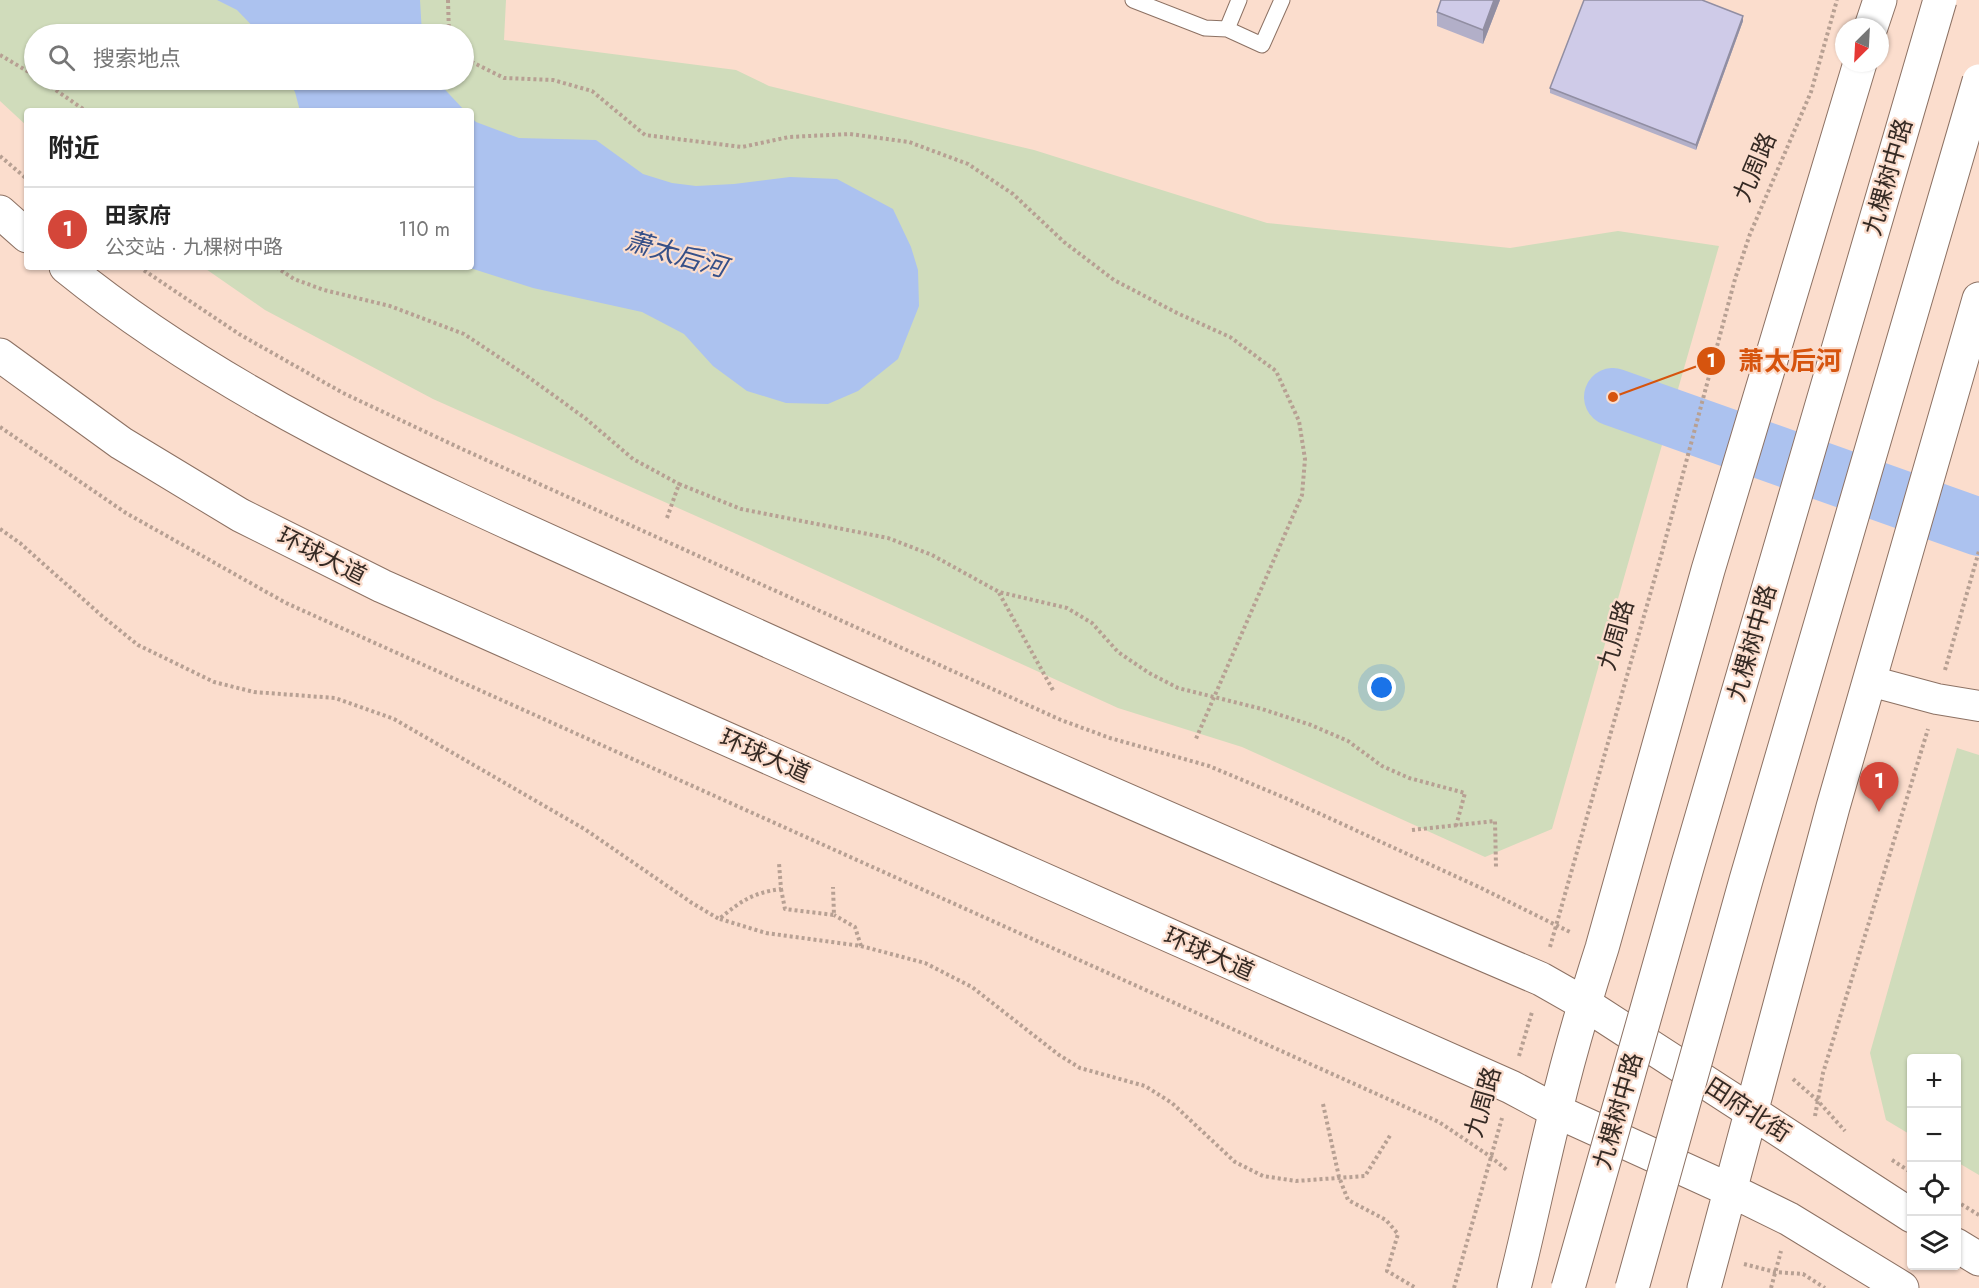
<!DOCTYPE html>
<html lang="zh">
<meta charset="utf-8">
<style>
body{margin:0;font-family:Jost,"Noto Sans SC",sans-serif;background:#f2f2f2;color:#222}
.controls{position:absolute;right:18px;bottom:18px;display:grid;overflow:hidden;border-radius:6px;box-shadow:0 2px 4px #0004}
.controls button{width:54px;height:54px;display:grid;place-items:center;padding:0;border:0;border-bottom:2px solid #e0e0e0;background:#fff;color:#222;font:30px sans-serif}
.compass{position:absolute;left:1835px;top:18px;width:54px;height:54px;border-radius:50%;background:#fff;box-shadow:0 2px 4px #0004;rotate:204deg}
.you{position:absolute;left:1382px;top:688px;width:21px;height:21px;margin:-15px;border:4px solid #fff;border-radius:50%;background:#1a73e8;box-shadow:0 0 0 9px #1a73e833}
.badge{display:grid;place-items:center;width:39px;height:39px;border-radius:50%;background:#d44639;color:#fff;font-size:20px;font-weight:700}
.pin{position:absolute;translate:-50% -50px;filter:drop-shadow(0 2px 3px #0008)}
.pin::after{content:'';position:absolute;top:32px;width:21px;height:18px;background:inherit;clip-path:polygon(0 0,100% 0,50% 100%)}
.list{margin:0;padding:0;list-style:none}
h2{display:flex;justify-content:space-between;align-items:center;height:78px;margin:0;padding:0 24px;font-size:26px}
h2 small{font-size:20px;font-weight:400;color:#767676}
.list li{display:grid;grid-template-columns:39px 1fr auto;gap:18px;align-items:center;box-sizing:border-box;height:84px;padding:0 24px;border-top:2px solid #e0e0e0}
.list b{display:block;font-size:22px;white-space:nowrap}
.list p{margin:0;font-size:20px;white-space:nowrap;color:#767676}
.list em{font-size:20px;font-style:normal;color:#767676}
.icon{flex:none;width:33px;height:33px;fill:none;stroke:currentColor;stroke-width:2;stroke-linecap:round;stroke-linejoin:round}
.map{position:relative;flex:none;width:1979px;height:1288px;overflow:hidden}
.search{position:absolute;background:#fff;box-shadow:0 2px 4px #0004;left:24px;top:24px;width:450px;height:66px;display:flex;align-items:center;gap:15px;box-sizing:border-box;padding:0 21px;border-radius:33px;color:#767676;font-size:22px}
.panel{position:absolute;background:#fff;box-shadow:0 2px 4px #0004;left:24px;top:108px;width:450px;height:162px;border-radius:6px}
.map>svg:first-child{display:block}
</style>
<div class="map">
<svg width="1979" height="1288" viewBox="0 0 1979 1288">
<rect width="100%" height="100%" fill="#fbddcd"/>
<!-- green -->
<path fill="#d0dcbb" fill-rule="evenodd" d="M0,0H506L504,40L736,70L769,86L1034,150L1267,223L1510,248L1618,231L1719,246L1552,829L1485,857L1242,747L1118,708L732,532L433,399L265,310L203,267H471V111H27V126L0,101ZM34,34H464V80H34Z
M1957,748L1979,755V1175L1957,1162L1956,1058H1912L1911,1135L1886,1120L1870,1053Z"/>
<!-- water -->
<path fill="#acc2ef" d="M217,0H420L422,34H260L237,10Z
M288,80H436L465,111H300L295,92Z
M471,117L476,122L519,138L596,140L643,174L672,183L696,186L734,184L790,177L837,179L893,209L911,247L918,270L919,306L898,359L858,391L828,404L786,403L747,391L713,366L684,334L642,312L533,288L467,267H471Z"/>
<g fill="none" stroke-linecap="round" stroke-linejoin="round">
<!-- river -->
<path stroke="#acc2ef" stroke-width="58" d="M1613,397L1979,527"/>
<!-- service casing -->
<g stroke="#8c7163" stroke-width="17">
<path id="service" d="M1133,0L1205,28L1227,29L1262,45L1282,0
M1227,29L1239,0"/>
</g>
<!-- minor casing -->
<g stroke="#8c7163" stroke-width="32">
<path id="minor" d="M1870,681L1937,699L1979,706"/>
</g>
<!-- secondary casing -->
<g stroke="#8c7163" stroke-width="35">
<path id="secondary" d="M1871,27L1880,0
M1585,1004L1912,1216
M1556,1111L1732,1191L1789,1219L1902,1288
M1956,1245L1979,1259
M1514,1288C1529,1229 1541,1169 1556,1110C1569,1055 1585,1001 1602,948L1708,570L1860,63
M1704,1288L1833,807L1979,299"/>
</g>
<!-- primary casing -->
<g stroke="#8c7163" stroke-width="35">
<path id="primary" d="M0,212L27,236
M66,267C246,413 463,501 672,597C960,729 1250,855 1541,979L1585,1004
M0,355L121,443L240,515L382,586L1511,1087L1556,1111"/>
</g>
<!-- path -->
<path stroke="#b7a093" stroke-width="4" stroke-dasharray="3 3" stroke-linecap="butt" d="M448,0L449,34
M464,52L472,62L504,78L553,80L592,91L645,135L742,147L789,137L850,134L909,142L968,164L1013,194L1064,242L1114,280L1177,313L1230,337L1276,371L1299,421L1305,459L1302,495L1195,741
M0,55L34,75
M41,80L86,111
M0,156L27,179
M139,267L239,334L343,393L462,449L1061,720L1110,738L1209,766L1290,800L1481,888L1572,933
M276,267L294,279L324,290L390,306L464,334L524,374L585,418L633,459L679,484
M0,427L126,513L286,603L1439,1122L1491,1157L1508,1171
M667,518L679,484L741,509L888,538L932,555L999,592L1067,608L1092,623L1118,652L1149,673L1178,688L1262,709L1311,725L1348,741L1382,766L1409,778L1465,793L1456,826
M0,529L20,543L102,616L138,645L214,682L254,692L335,698L394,719L586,830L692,903L719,919C741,901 752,893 781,889L779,863
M999,593L1054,692
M1945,670L1979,551
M1412,830L1495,821L1496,867
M781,889L785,909L834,915L833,887
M720,919L766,933L861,946L855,927L834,915
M861,946L925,963L972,987L1059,1055L1080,1068L1145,1086L1172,1103L1235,1162L1263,1176L1296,1181L1365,1176L1391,1134
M1550,947L1661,556L1735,279L1750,234L1811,92L1837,0
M1519,1056L1532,1012
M1793,1079L1818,1101L1845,1131
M1323,1104L1339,1177L1348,1200L1386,1220L1398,1234L1387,1271L1416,1288
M1815,1116L1823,1073L1928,729
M1892,1160L1912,1173
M1956,1201L1979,1215
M1744,1264L1775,1272L1803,1274L1825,1288
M1454,1288L1502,1118
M1771,1288L1781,1251"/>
<!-- service -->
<use href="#service" stroke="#fff" stroke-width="15"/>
<!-- minor -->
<use href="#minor" stroke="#fff" stroke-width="30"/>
<!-- secondary -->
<use href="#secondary" stroke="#fff" stroke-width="33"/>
<!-- primary -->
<use href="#primary" stroke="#fff" stroke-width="33"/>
<!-- secondary-bridge casing -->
<g stroke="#8c7163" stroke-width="35" stroke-linecap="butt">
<path id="secondary-bridge" d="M1568,1288L1688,864L1940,0
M1632,1288L1746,880L1979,81"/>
</g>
<!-- secondary-bridge -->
<use href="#secondary-bridge" stroke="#fff" stroke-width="33"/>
</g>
<!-- wall -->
<path fill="#b2afc8" d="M1500,0L1483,44L1437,26V12Z
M1743,21L1696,150L1550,93V88Z"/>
<!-- shaded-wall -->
<path fill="#918ea2" d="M1494,0H1500L1483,44V30Z
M1743,16V21L1696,150V145Z"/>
<!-- building -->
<path fill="#cfcbe8" stroke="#918ea2" stroke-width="1.5" d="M1441,0H1494L1483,30L1437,12Z
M1584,0H1702L1743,16L1696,145L1550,88Z"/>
<g text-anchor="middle" stroke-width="4.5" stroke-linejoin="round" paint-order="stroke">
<!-- street labels -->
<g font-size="24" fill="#352a24" stroke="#fbddcd">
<text transform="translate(1755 167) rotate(-67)" y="8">九周路</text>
<text transform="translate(1888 177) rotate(-74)" y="8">九棵树中路</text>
<text transform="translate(322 556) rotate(27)" y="8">环球大道</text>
<text transform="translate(1616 635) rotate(-74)" y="8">九周路</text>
<text transform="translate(1752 643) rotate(-74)" y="8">九棵树中路</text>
<text transform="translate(765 756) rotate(24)" y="8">环球大道</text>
<text transform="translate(1209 954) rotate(24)" y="8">环球大道</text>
<text transform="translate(1483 1102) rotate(-74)" y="8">九周路</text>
<text transform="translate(1748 1110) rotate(33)" y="8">田府北街</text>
<text transform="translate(1618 1111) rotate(-74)" y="8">九棵树中路</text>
</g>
<!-- water labels -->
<g font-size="26" font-style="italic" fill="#365088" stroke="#fbddcd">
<text transform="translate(676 254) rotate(16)" y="9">萧太后河</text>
</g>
</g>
<!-- callouts -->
<path fill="none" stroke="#d6540e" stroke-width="2" d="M1613 397L1711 361"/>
<g fill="#d6540e" stroke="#fbddcd" stroke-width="2">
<circle cx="1613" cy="397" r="6"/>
<circle cx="1711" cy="361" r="15"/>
</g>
<g font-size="18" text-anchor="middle" font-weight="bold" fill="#fff">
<text x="1711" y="367">1</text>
</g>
<g font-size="26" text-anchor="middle" font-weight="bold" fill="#d6540e" stroke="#fbddcd" stroke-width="4.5" stroke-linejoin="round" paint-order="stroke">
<text x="1790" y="370">萧太后河</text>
</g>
</svg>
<div class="controls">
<button>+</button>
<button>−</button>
<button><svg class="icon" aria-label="locate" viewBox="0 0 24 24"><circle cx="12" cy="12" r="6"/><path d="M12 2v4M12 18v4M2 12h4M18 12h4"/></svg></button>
<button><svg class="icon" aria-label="layers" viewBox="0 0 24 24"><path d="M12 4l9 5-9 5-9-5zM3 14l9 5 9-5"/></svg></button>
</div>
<svg class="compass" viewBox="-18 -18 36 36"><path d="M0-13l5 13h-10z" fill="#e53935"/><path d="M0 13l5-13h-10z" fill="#767676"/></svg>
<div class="you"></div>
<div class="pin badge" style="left:1879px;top:812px">1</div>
<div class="search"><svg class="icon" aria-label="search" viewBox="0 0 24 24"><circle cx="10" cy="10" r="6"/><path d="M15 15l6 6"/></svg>搜索地点</div>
<section class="panel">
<h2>附近<small></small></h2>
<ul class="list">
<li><span class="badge">1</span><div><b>田家府</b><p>公交站 · 九棵树中路</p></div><em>110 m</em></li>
</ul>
</section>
</div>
